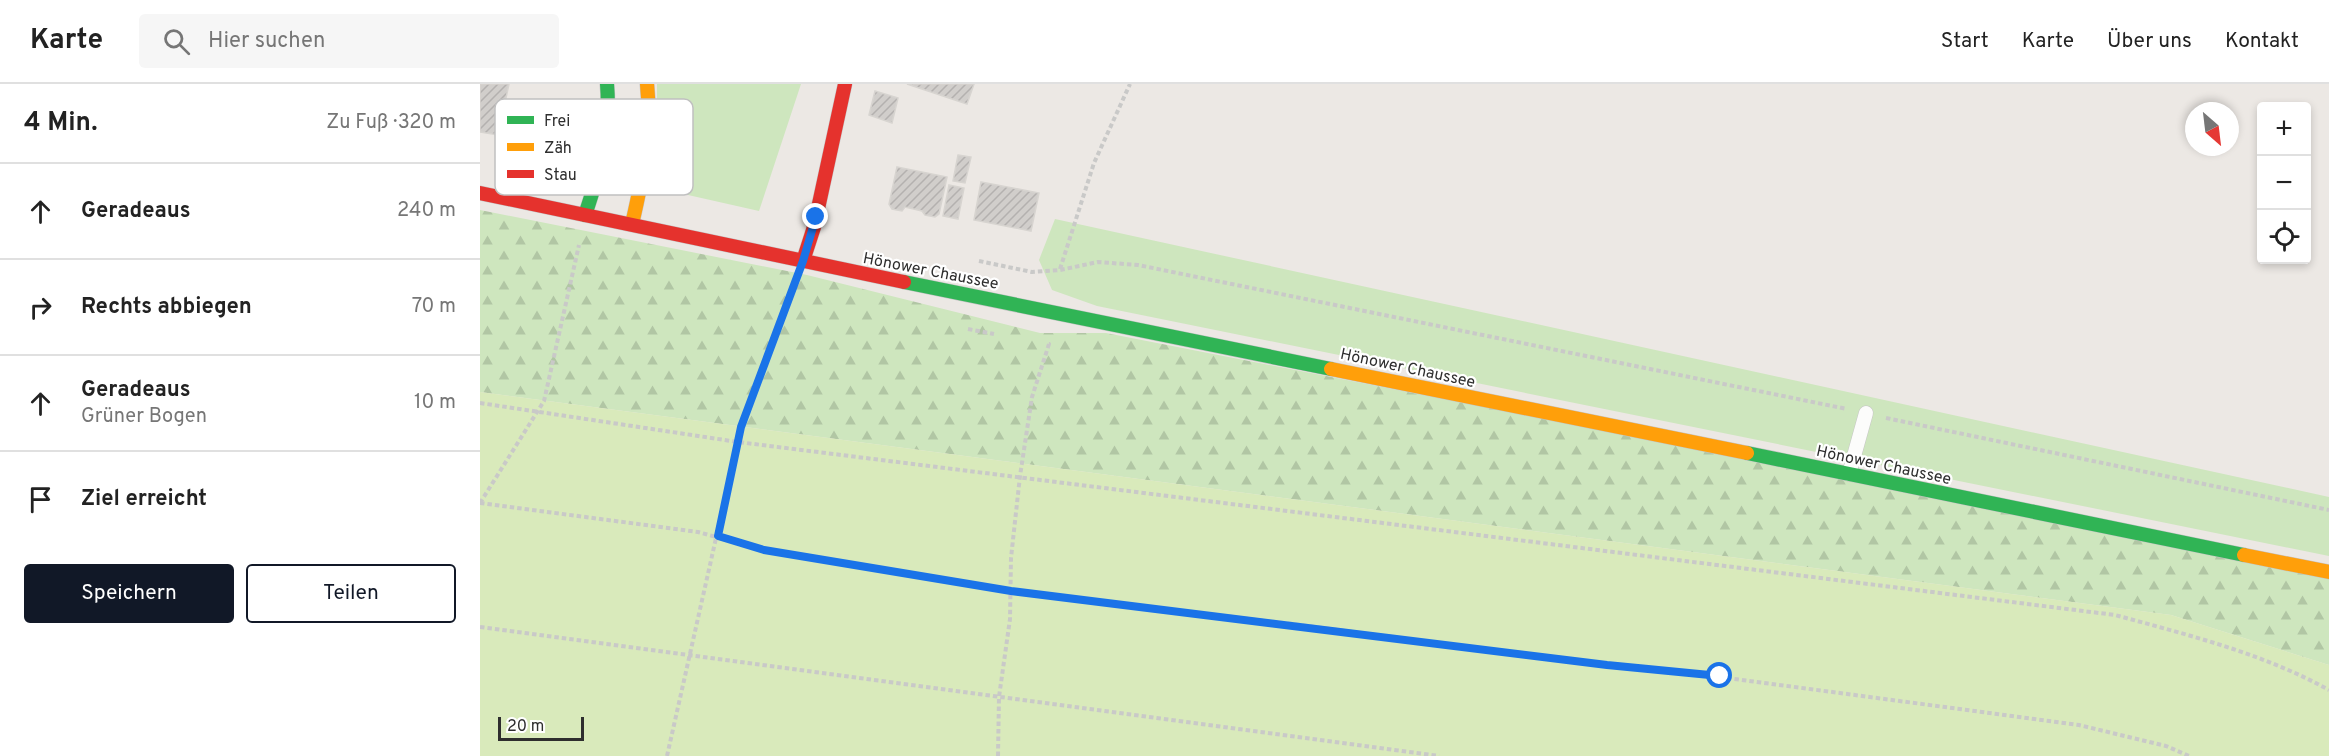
<!DOCTYPE html>
<html lang="de">
<meta charset="utf-8">
<style>
body{margin:0;font-family:Overpass,sans-serif;background:#f6f6f6;color:#222}
.controls{position:absolute;right:18px;top:18px;display:grid;overflow:hidden;border-radius:6px;box-shadow:0 3px 9px #0003}
.controls button{width:54px;height:54px;display:grid;place-items:center;padding:0;border:0;border-bottom:2px solid #e0e0e0;background:#fff;color:#222;font:30px sans-serif}
.compass{position:absolute;left:1705px;top:18px;width:54px;height:54px;border-radius:50%;background:#fff;box-shadow:0 3px 9px #0003;rotate:152deg}
.scale{position:absolute;left:18px;bottom:15px;width:86px;box-sizing:border-box;padding-left:6px;border:3px solid #2e2e2e;border-top:0;font-size:16px;line-height:21px;white-space:nowrap;color:#2e2e2e;-webkit-text-stroke:4px #fff;paint-order:stroke}
.stop{position:absolute;width:18px;height:18px;margin:-14px;border:4px solid #1a73e8;border-radius:50%;background:#fff}
.stop.end{background:#1a73e8;border-color:#fff;box-shadow:0 2px 6px #0008}
.list{margin:0;padding:0;list-style:none}
h2{display:flex;justify-content:space-between;align-items:center;height:78px;margin:0;padding:0 24px;font-size:26px}
h2 small{font-size:20px;font-weight:400;color:#767676}
.list li{display:grid;grid-template-columns:39px 1fr auto;gap:18px;align-items:center;box-sizing:border-box;height:96px;padding:0 24px;border-top:2px solid #e0e0e0}
.list b{display:block;font-size:22px;white-space:nowrap}
.list p{margin:0;font-size:20px;white-space:nowrap;color:#767676}
.list em{font-size:20px;font-style:normal;color:#767676}
.actions{display:flex;gap:12px;padding:18px 24px}
.actions a{flex:1;padding:14px 0;border:2px solid #111827;border-radius:6px;text-align:center;font-size:21px;color:#111827}
.actions .main{background:#111827;color:#fff}
.icon{flex:none;width:33px;height:33px;fill:none;stroke:currentColor;stroke-width:2;stroke-linecap:round;stroke-linejoin:round}
.map{position:relative;flex:none;width:1849px;height:672px;overflow:hidden}
header{display:flex;align-items:center;gap:36px;box-sizing:border-box;height:84px;padding:0 30px;background:#fff;border-bottom:2px solid #e0e0e0}
header strong{font-size:28px}
nav{display:flex;gap:33px;margin-inline-start:auto;font-size:21px}
.search{width:420px;height:54px;background:#f6f6f6;display:flex;align-items:center;gap:15px;box-sizing:border-box;padding:0 21px;border-radius:6px;color:#767676;font-size:22px}
main{display:flex}
aside{flex:1;background:#fff}
.map>svg:first-child{display:block}
</style>
<header>
<strong>Karte</strong>
<div class="search"><svg class="icon" aria-label="search" viewBox="0 0 24 24"><circle cx="10" cy="10" r="6"/><path d="M15 15l6 6"/></svg>Hier suchen</div>
<nav><a>Start</a><a>Karte</a><a>Über uns</a><a>Kontakt</a></nav>
</header>
<main>
<aside>
<h2>4 Min.<small>Zu Fuß · 320 m</small></h2>
<ul class="list">
<li><svg class="icon" aria-label="ahead" viewBox="0 0 24 24"><path d="M12 20V5M6 11l6-6 6 6"/></svg><div><b>Geradeaus</b></div><em>240 m</em></li>
<li><svg class="icon" aria-label="right" viewBox="0 0 24 24"><path d="M7 20v-9h11M14 6l5 5-5 5"/></svg><div><b>Rechts abbiegen</b></div><em>70 m</em></li>
<li><svg class="icon" aria-label="ahead" viewBox="0 0 24 24"><path d="M12 20V5M6 11l6-6 6 6"/></svg><div><b>Geradeaus</b><p>Grüner Bogen</p></div><em>10 m</em></li>
<li><svg class="icon" aria-label="arrive" viewBox="0 0 24 24"><path d="M6 21V4h12l-3 4 3 4H6"/></svg><div><b>Ziel erreicht</b></div></li>
</ul>
<div class="actions"><a class="main">Speichern</a><a>Teilen</a></div>
</aside>
<div class="map">
<svg width="1849" height="672" viewBox="0 0 1849 672">
<defs>
<pattern id="forest-firs" width="22" height="20" patternUnits="userSpaceOnUse" patternTransform="scale(1.5)"><rect width="22" height="20" fill="#cee6be"/><path d="M5 1l3.5 6h-7zM16 11l3.5 6h-7z" fill="#b1c6a4"/></pattern>
<pattern id="building-hatch" width="6" height="6" patternUnits="userSpaceOnUse" patternTransform="scale(1.5)"><rect width="6" height="6" fill="#d1cecb"/><path d="M-1 1l2-2M0 6l6-6M5 7l2-2" fill="none" stroke="#b4b1af"/></pattern>
</defs>
<rect width="100%" height="100%" fill="#ece8e4"/>
<!-- grass -->
<path fill="#cee6be" d="M177,0H321L279,127L177,104Z
M575,135L1849,413V472L617,222L572,206L559,176Z"/>
<!-- forest -->
<path fill="url(#forest-firs)" d="M0,126L327,191L560,249H626L1849,488V581L1691,531L0,308Z"/>
<!-- pitch -->
<path fill="#d9eabb" d="M0,308L1691,531L1849,581V672H0Z"/>
<!-- building -->
<path fill="url(#building-hatch)" stroke="#d7d4d0" stroke-width="1.5" d="M0,0H29L18,51L0,48Z
M427,0H494L487,20Z
M395,7L418,14L412,39L389,31Z
M478,71L491,73L485,99L473,97Z
M417,83L467,93L459,130L455,133L445,131L442,127L425,123L422,127L412,125L409,120Z
M501,98L559,109L551,147L494,136Z
M469,101L484,104L478,135L463,132Z"/>
<g fill="none" stroke-linecap="round" stroke-linejoin="round">
<!-- lane casing -->
<g stroke="#c5c4c5" stroke-width="15">
<path id="lane" d="M1369,390L1386,329"/>
</g>
<!-- fast casing -->
<g stroke="#c5c4c5" stroke-width="15">
<path id="fast" d="M105,131C120,87 131,47 127,0
M424,198L851,285
M1267,369L1764,471"/>
</g>
<!-- slow casing -->
<g stroke="#c5c4c5" stroke-width="15">
<path id="slow" d="M152,140C163,93 172,48 167,0
M851,285L1267,369
M1764,471L1849,488"/>
</g>
<!-- jam casing -->
<g stroke="#c5c4c5" stroke-width="15">
<path id="jam" d="M0,109L424,198
M323,177L334,143L365,0"/>
</g>
<!-- path -->
<path stroke="#c9c9c8" stroke-width="4" stroke-dasharray="4.5 3" stroke-linecap="butt" d="M499,177L552,188L580,186L618,178L658,181L1367,325
M580,185L614,79L650,0
M488,245L514,250
M0,319L258,358L1635,531C1708,551 1782,569 1849,606
M1406,334L1849,426
M0,419L218,448L284,466L531,507L820,541L1127,581L1240,593L1599,641L1686,662L1709,672
M0,419L64,317L99,161
M0,543L959,672
M187,672L261,343L312,206
M518,672L519,613L530,535L531,474L540,392L552,313L569,260H566"/>
<!-- lane -->
<use href="#lane" stroke="#fcfcfb" stroke-width="14"/>
<!-- fast -->
<use href="#fast" stroke="#30b455" stroke-width="14"/>
<!-- slow -->
<use href="#slow" stroke="#ff9f0a" stroke-width="14"/>
<!-- jam -->
<use href="#jam" stroke="#e5322d" stroke-width="14"/>
</g>
<g fill="none" stroke-linecap="round" stroke-linejoin="round">
<!-- route -->
<path stroke="#1a73e8" stroke-width="8" d="M336,133L323,177L261,343L238,452L284,466L531,507L1127,581L1240,592"/>
</g>
<g text-anchor="middle" stroke-width="4.5" stroke-linejoin="round" paint-order="stroke">
<!-- street labels -->
<g font-size="16" fill="#2e2e2e" stroke="#fff">
<text transform="translate(451 186) rotate(11)" y="6">Hönower Chaussee</text>
<text transform="translate(928 283) rotate(12)" y="6">Hönower Chaussee</text>
<text transform="translate(1404 380) rotate(12)" y="6">Hönower Chaussee</text>
</g>
</g>
<!-- legend -->
<rect x="15" y="15" width="198" height="96" rx="9" fill="#fff" stroke="#c0c0c0" stroke-width="1.5"/>
<rect x="27" y="32" width="27" height="8" fill="#30b455"/>
<rect x="27" y="59" width="27" height="8" fill="#ff9f0a"/>
<rect x="27" y="86" width="27" height="8" fill="#e5322d"/>
<g font-size="16" fill="#2e2e2e">
<text x="64" y="42">Frei</text>
<text x="64" y="69">Zäh</text>
<text x="64" y="96">Stau</text>
</g>
</svg>
<div class="controls">
<button>+</button>
<button>−</button>
<button><svg class="icon" aria-label="locate" viewBox="0 0 24 24"><circle cx="12" cy="12" r="6"/><path d="M12 2v4M12 18v4M2 12h4M18 12h4"/></svg></button>
</div>
<svg class="compass" viewBox="-18 -18 36 36"><path d="M0-13l5 13h-10z" fill="#e53935"/><path d="M0 13l5-13h-10z" fill="#767676"/></svg>
<div class="scale">20 m</div>
<div class="stop" style="left:1240px;top:592px"></div>
<div class="stop end" style="left:336px;top:133px"></div>
</div>
</main>
